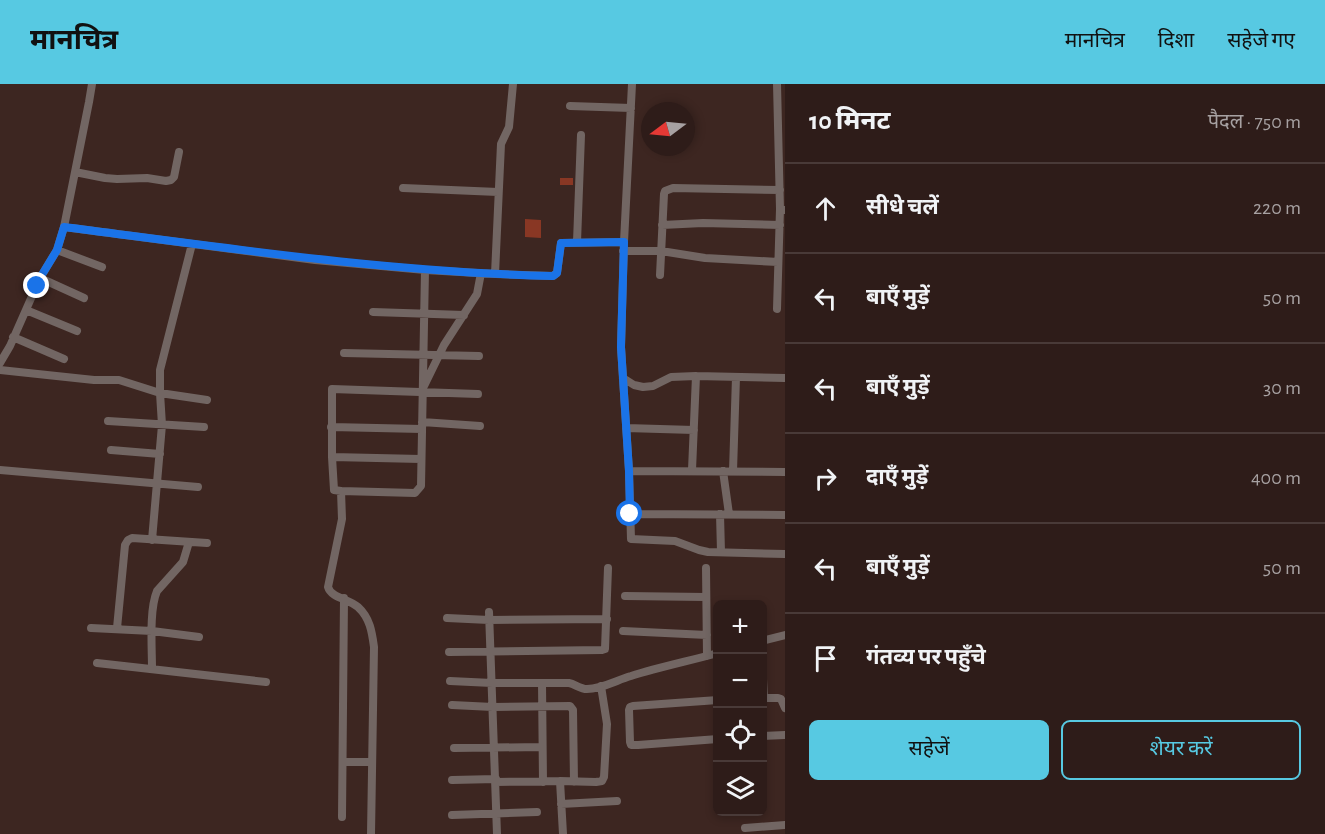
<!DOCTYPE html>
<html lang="hi">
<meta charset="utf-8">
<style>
body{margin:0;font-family:"Alegreya Sans","Noto Sans Devanagari",sans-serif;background:#362522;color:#f1f3f6}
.controls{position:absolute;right:18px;bottom:18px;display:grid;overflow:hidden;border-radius:9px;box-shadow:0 3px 9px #0003}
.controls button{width:54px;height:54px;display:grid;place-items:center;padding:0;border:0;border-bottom:2px solid #493a38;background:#2e1c19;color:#f1f3f6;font:30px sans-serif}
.compass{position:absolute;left:641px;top:18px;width:54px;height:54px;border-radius:50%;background:#2e1c19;box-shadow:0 3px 9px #0003;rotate:254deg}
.stop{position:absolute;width:18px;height:18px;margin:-14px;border:4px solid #1a73e8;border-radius:50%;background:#fff}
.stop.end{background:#1a73e8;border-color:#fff;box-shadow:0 2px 6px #0008}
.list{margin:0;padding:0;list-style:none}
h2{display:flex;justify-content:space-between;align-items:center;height:78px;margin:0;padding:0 24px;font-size:26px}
h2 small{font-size:20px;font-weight:400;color:#a7a1a2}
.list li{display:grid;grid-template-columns:39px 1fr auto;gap:18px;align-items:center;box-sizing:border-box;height:90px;padding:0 24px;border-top:2px solid #493a38}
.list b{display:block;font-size:22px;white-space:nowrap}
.list em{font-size:20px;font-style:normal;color:#a7a1a2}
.actions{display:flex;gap:12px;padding:18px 24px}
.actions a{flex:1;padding:14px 0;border:2px solid #57c9e2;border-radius:9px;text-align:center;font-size:21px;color:#57c9e2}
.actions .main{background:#57c9e2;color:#111}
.icon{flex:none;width:33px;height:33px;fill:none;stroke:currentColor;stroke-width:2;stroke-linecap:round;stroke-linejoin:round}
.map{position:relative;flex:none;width:785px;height:750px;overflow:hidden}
header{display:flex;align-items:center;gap:36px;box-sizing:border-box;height:84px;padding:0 30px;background:#57c9e2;color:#111}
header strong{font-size:28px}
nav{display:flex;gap:33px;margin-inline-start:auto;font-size:21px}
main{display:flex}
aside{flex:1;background:#2e1c19}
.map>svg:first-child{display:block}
</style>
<header>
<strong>मानचित्र</strong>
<nav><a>मानचित्र</a><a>दिशा</a><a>सहेजे गए</a></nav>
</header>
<main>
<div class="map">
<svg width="785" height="750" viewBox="0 0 785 750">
<rect width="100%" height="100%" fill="#3d2621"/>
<!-- building -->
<path fill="#893724" d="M560,94H573V101H560Z
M525,135L541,136V154L525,153Z"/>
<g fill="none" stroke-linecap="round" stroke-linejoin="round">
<!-- street -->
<path stroke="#726663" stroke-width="8" d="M777,0L780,125L785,126
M570,22L631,24
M75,88L105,94L117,95L147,94L166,97L171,96L174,93L179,68
M403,104L498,108
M662,141L703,139L780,141
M64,143L315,176L425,186
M577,158L581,51
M624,158L621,263L629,387L785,388
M57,166L102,183
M623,167H661L705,174L778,178
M495,190L501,60L509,43L513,0
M660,191L664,110L665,107L673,104L780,106
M40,194L84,214
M777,225L780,125
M26,226L77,247
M373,228L464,231
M13,253L64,275
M344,269L479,272
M0,279L10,262L40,194L57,166L64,143L89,18L92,0
M0,286L94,296H119L160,309L207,316
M623,294L634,301L643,303L653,302L671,293L696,292L785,294
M424,302L444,261L477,210L481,189
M108,337L204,343
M422,338L480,342
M331,343L422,345
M626,344L694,346
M111,366L160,370
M332,373L421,375
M0,386L198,403
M692,386L696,292
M629,387L631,455L675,457L699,466L708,468L785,470
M723,387L729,430
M733,387L736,293
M341,407L415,409L421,402L425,186L495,190L553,192L557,189L561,159L624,158L632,0
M629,430L785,431
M720,430L721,468
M152,456L162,341L160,309V286L192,160
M706,484L707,572
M625,512L706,513
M489,528L497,750
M447,534L489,536L607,535
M91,544L152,547L199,553
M117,544L125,461L128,456L132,454L207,459
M623,547L707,551
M762,557L785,551
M449,568L602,566L605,565L608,484
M762,576L764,614
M97,579L266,598
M152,585C152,563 149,526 157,507L183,478L189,458
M450,597L492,599H569C575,600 580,605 587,605C602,605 617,596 631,592C660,583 689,577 718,569
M542,599L543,698
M762,614H778L781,615L785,624
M718,616L633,622L630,623L629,626L630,658L631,661H638L718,655
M452,621L493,623L570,622L573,626L574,698
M762,652L785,651
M454,664L542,663
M343,678H372
M452,696L496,695
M560,697L596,698L602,697L604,693L607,640L601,602
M496,698L560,697L563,750
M561,720L617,717
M452,731L537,728
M342,733L344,514
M745,744L785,741
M371,750L374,563C372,548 370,534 358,523C349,515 331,514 328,503L342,435L341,407L334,406L332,373V305L478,310"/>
</g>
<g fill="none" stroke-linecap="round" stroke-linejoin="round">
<!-- route -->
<path stroke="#1a73e8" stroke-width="8" d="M37,202L40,194L57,166L64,143C227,164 389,188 553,192L557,189L561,159L624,158L621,263L629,387L630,430"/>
</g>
</svg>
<div class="controls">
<button>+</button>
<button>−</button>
<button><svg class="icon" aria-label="locate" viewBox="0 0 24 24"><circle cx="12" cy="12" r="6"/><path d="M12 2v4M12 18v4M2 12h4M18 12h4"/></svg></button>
<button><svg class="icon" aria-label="layers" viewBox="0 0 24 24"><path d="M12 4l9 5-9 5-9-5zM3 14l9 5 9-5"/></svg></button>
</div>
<svg class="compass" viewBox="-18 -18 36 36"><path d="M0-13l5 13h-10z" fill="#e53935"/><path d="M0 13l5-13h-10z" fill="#a7a1a2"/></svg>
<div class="stop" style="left:630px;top:430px"></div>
<div class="stop end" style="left:37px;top:202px"></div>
</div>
<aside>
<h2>10 मिनट<small>पैदल · 750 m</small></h2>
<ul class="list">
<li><svg class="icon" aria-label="ahead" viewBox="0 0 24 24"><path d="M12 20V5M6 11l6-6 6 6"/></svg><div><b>सीधे चलें</b></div><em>220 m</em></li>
<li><svg class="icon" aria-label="left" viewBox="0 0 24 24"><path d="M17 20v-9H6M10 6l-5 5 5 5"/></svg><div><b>बाएँ मुड़ें</b></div><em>50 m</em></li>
<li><svg class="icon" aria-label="left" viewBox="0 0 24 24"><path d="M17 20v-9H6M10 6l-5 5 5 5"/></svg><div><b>बाएँ मुड़ें</b></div><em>30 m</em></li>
<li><svg class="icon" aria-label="right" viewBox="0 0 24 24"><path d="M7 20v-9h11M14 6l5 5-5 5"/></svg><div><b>दाएँ मुड़ें</b></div><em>400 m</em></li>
<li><svg class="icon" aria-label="left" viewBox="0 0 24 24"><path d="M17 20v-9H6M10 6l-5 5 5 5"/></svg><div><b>बाएँ मुड़ें</b></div><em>50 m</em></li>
<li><svg class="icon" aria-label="arrive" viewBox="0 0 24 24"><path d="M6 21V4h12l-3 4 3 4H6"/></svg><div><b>गंतव्य पर पहुँचे</b></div></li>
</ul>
<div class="actions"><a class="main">सहेजें</a><a>शेयर करें</a></div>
</aside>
</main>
